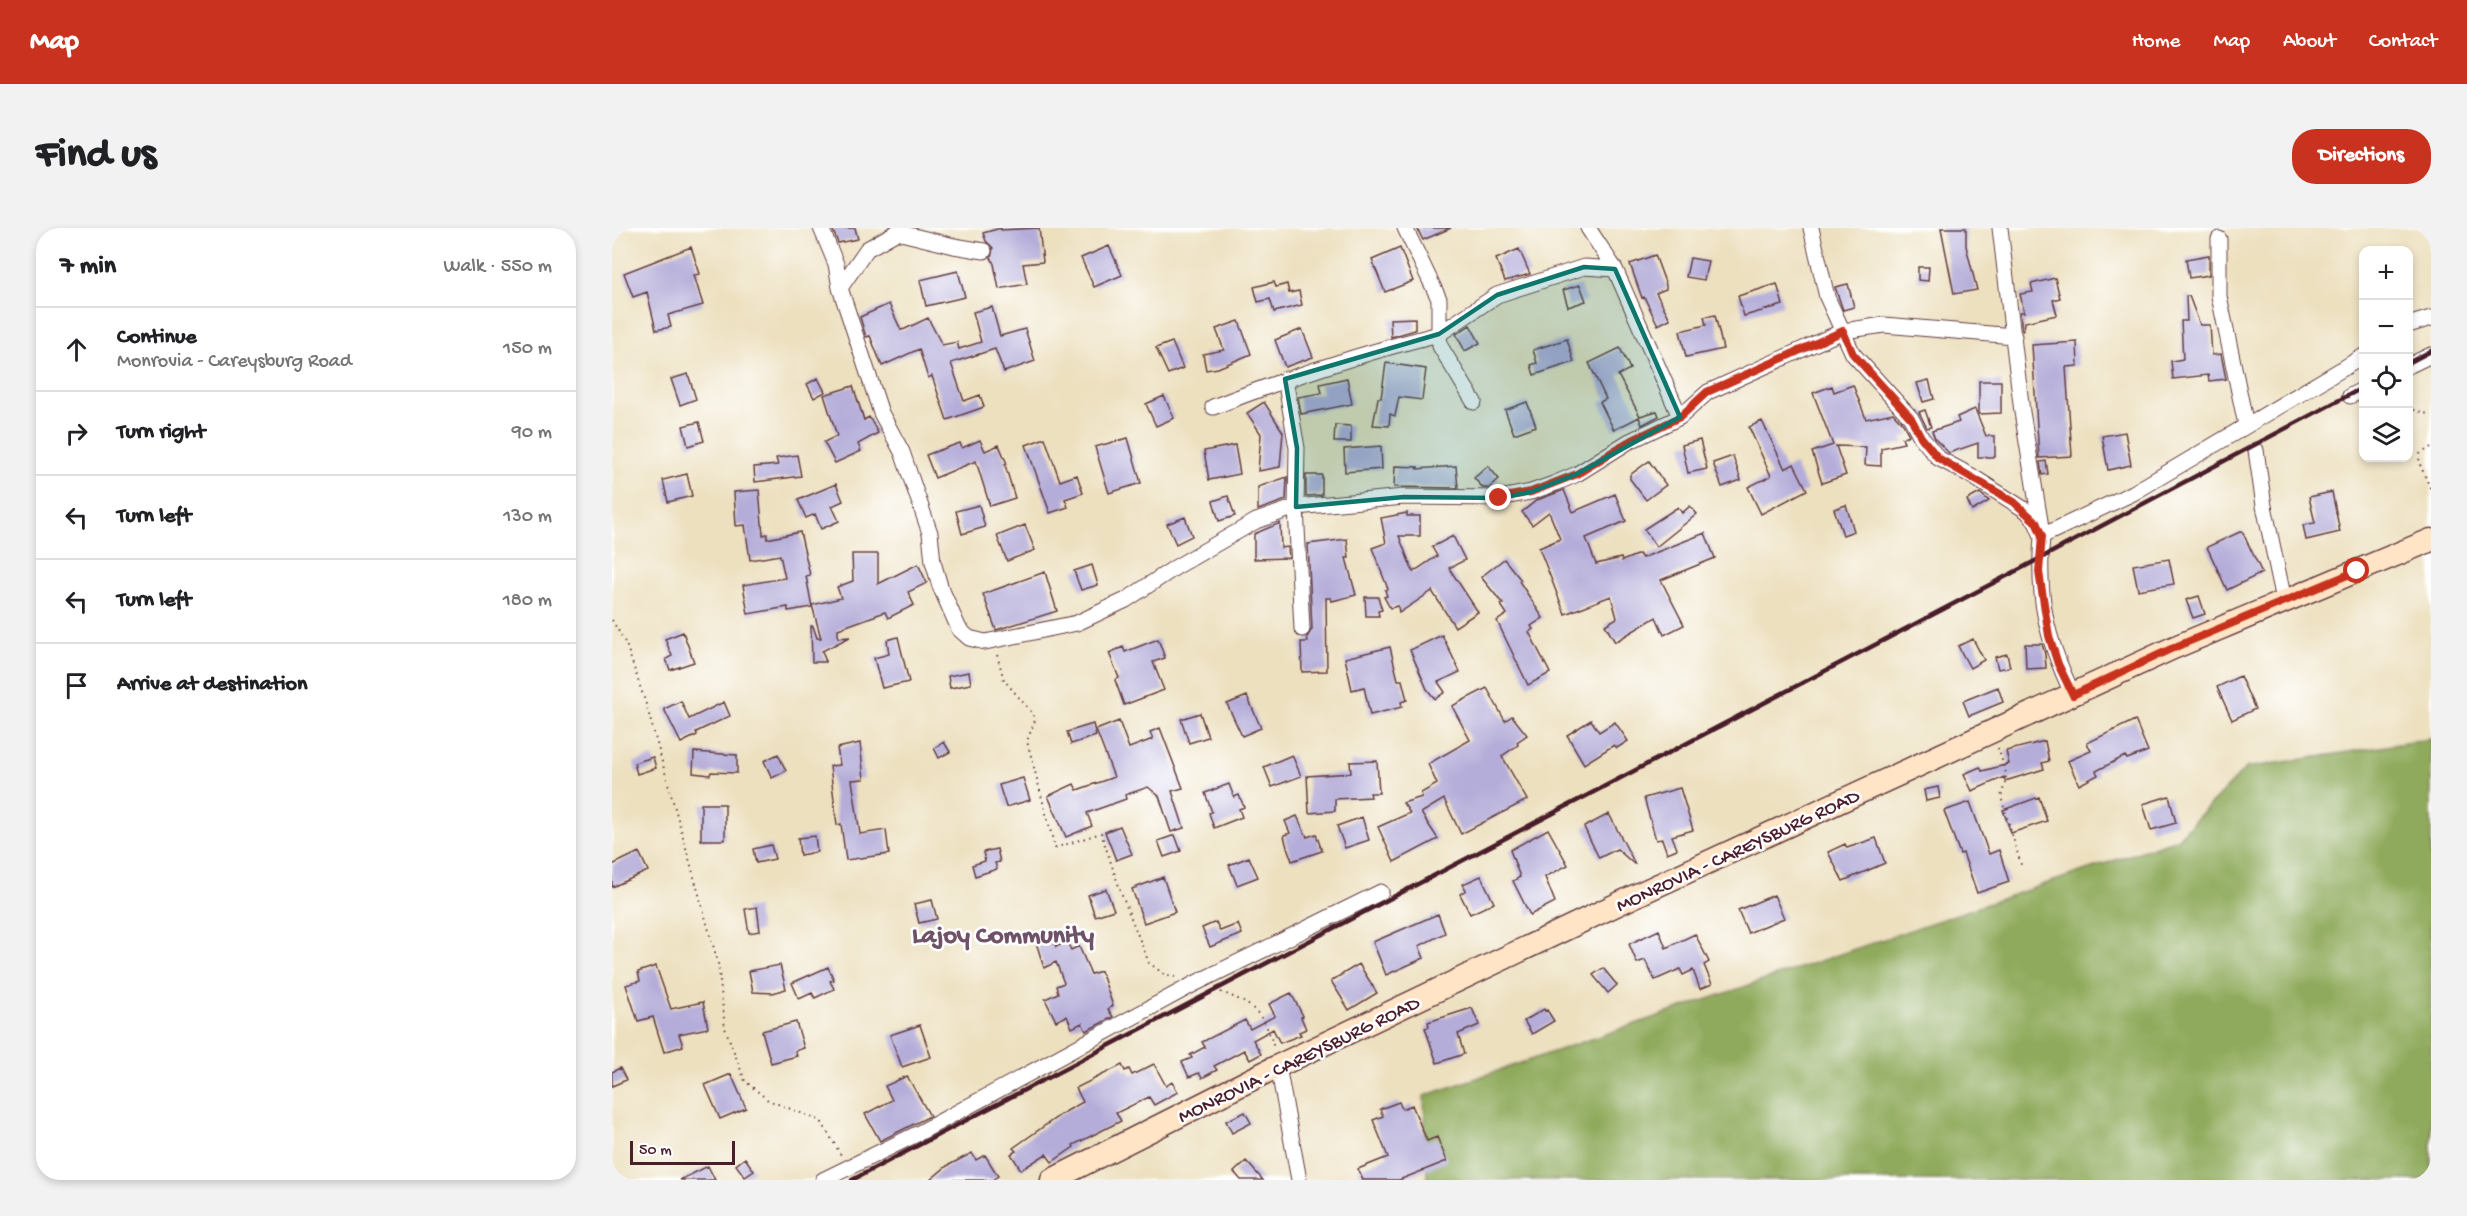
<!DOCTYPE html>
<meta charset="utf-8">
<style>
body{margin:0;font-family:"Gochi Hand",sans-serif;background:#f2f2f2;color:#202124}
.controls{position:absolute;right:18px;top:18px;display:grid;overflow:hidden;border-radius:12px;box-shadow:0 3px 9px #0003}
.controls button{width:54px;height:54px;display:grid;place-items:center;padding:0;border:0;border-bottom:2px solid #e0e0e0;background:#fff;color:#202124;font:30px sans-serif}
.scale{position:absolute;left:18px;bottom:15px;width:105px;box-sizing:border-box;padding-left:6px;border:3px solid #4a1f2b;border-top:0;font-size:16px;line-height:21px;white-space:nowrap;color:#4a1f2b;-webkit-text-stroke:4px #fff;paint-order:stroke}
.stop{position:absolute;width:18px;height:18px;margin:-14px;border:4px solid #c8321e;border-radius:50%;background:#fff}
.stop.end{background:#c8321e;border-color:#fff;box-shadow:0 2px 6px #0008}
.list{margin:0;padding:0;list-style:none}
h2{display:flex;justify-content:space-between;align-items:center;height:78px;margin:0;padding:0 24px;font-size:26px}
h2 small{font-size:20px;font-weight:400;color:#757577}
.list li{display:grid;grid-template-columns:39px 1fr auto;gap:18px;align-items:center;box-sizing:border-box;height:84px;padding:0 24px;border-top:2px solid #e0e0e0}
.list b{display:block;font-size:22px;white-space:nowrap}
.list p{margin:0;font-size:20px;white-space:nowrap;color:#757577}
.list em{font-size:20px;font-style:normal;color:#757577}
.icon{flex:none;width:33px;height:33px;fill:none;stroke:currentColor;stroke-width:2;stroke-linecap:round;stroke-linejoin:round}
.map{position:relative;flex:none;width:1819px;height:952px;overflow:hidden;border-radius:24px}
header{display:flex;align-items:center;gap:36px;box-sizing:border-box;height:84px;padding:0 30px;background:#c8321e;color:#fff}
header strong{font-size:28px}
nav{display:flex;gap:33px;margin-inline-start:auto;font-size:21px}
.intro{display:flex;align-items:center;justify-content:space-between;box-sizing:border-box;height:144px;padding:0 36px}
h1{margin:0;font-size:42px}
.button{padding:15px 27px;border-radius:24px;background:#c8321e;color:#fff;font-size:21px;font-weight:700}
main{display:flex;gap:36px;padding:0 36px}
aside{flex:1;background:#fff;border-radius:24px;box-shadow:0 3px 9px #0003}
.map>svg:first-child{display:block}
</style>
<header>
<strong>Map</strong>
<nav><a>Home</a><a>Map</a><a>About</a><a>Contact</a></nav>
</header>
<div class="intro"><h1>Find us</h1><a class="button">Directions</a></div>
<main>
<aside>
<h2>7 min<small>Walk · 550 m</small></h2>
<ul class="list">
<li><svg class="icon" aria-label="ahead" viewBox="0 0 24 24"><path d="M12 20V5M6 11l6-6 6 6"/></svg><div><b>Continue</b><p>Monrovia - Careysburg Road</p></div><em>150 m</em></li>
<li><svg class="icon" aria-label="right" viewBox="0 0 24 24"><path d="M7 20v-9h11M14 6l5 5-5 5"/></svg><div><b>Turn right</b></div><em>90 m</em></li>
<li><svg class="icon" aria-label="left" viewBox="0 0 24 24"><path d="M17 20v-9H6M10 6l-5 5 5 5"/></svg><div><b>Turn left</b></div><em>130 m</em></li>
<li><svg class="icon" aria-label="left" viewBox="0 0 24 24"><path d="M17 20v-9H6M10 6l-5 5 5 5"/></svg><div><b>Turn left</b></div><em>180 m</em></li>
<li><svg class="icon" aria-label="arrive" viewBox="0 0 24 24"><path d="M6 21V4h12l-3 4 3 4H6"/></svg><div><b>Arrive at destination</b></div></li>
</ul>
</aside>
<div class="map">
<svg width="1819" height="952" viewBox="0 0 1819 952">
<rect width="100%" height="100%" fill="#fff"/>
<filter id="ink" filterUnits="userSpaceOnUse"><feTurbulence type="fractalNoise" baseFrequency=".0167" numOctaves="2"/><feDisplacementMap in="SourceGraphic" scale="12" xChannelSelector="R" yChannelSelector="G"/><feConvolveMatrix kernelMatrix="1 2 1 2 8 2 1 2 1" color-interpolation-filters="sRGB"/></filter>
<filter id="wash" filterUnits="userSpaceOnUse"><feTurbulence type="fractalNoise" baseFrequency=".008" numOctaves="4" result="noise"/><feDisplacementMap in="SourceGraphic" scale="24" xChannelSelector="R" yChannelSelector="G"/><feGaussianBlur stdDeviation="1.35" result="paint"/><feColorMatrix in="noise" values="0 0 0 0 0 0 0 0 0 0 0 0 0 0 0 0 0 1.4 0 .05"/><feComposite in="paint" operator="in"/></filter>
<g filter="url(#wash)">
<rect width="100%" height="100%" fill="#ede0bf"/>
<!-- forest -->
<path fill="#8faa5c" stroke="#6c6444" stroke-width="1.5" d="M1819,511V952H815L812,868L1565,611L1634,540Z"/>
<g id="blocks">
<!-- building -->
<path fill="#b5add9" d="M220,0H243L246,11L226,15Z
M389,0V2L427,0L431,34L411,36L415,56L387,61L382,36L379,30L381,20L374,13L371,5Z
M805,0H839L811,12Z
M1329,0H1354V18L1365,62L1342,66Z
M497,18L510,47L482,59L469,30Z
M79,19L88,46L82,47L91,77L56,87L59,99L44,102L35,64L21,69L12,45Z
M788,20L801,53L773,64L760,32Z
M907,21L918,46L893,53L884,31Z
M1043,27L1054,57V61L1044,65L1058,91L1046,97L1032,69L1030,70L1018,36Z
M1597,27V47L1577,50L1574,31Z
M1078,30L1096,33L1092,52L1074,49Z
M1306,39H1317L1316,53L1306,52Z
M346,43L353,69L314,78L308,52Z
M1443,50L1448,70L1441,72L1445,87L1413,94L1412,102H1410L1408,84H1412L1408,66L1421,64L1419,56Z
M662,54L664,59L675,56L677,65L687,63L690,77L662,84L658,71L646,74L642,59Z
M1165,56L1171,77L1132,88L1126,68Z
M1236,56L1242,79L1231,82L1223,59Z
M968,57L974,73L956,79L951,62Z
M1574,68H1577L1588,97H1598L1600,127L1609,126L1614,151L1597,153L1596,147L1561,151L1559,133L1571,131L1569,93H1575Z
M277,76L289,102L293,101L316,90L330,117L345,114L347,121L369,114L361,84L380,79L388,108L413,101L423,133L392,144L383,121L339,135L352,173L368,167L372,179L335,192L320,148L316,150L307,121L270,138L258,108L254,109L248,89Z
M1103,87L1111,121L1074,129L1068,103L1094,97L1092,89Z
M803,90V102L779,109L778,91Z
M627,93L639,126L606,140L594,142L591,126L612,122L604,101Z
M858,97L868,115L853,123L844,106Z
M690,101L701,129L673,139L663,112Z
M955,111L962,134L922,147L919,137L925,135L921,122Z
M560,114L571,140L556,146L544,120Z
M1465,114L1466,138L1454,139L1460,228L1427,230L1420,117Z
M1008,120L1018,141L1006,147L1028,188L1045,183L1047,188L1030,197L1027,189L1002,202L988,174L994,171L977,135Z
M774,135L814,141L810,172L787,169L783,188L778,186L777,198L761,197L766,170H769Z
M76,146L84,171L68,177L59,151Z
M206,150L213,164L202,170L195,156Z
M735,150L740,176L689,186L686,169L710,165L708,156Z
M1317,152L1322,171L1311,174L1305,155Z
M1367,153H1389V185L1367,186Z
M1241,157L1254,191L1281,185L1291,196L1297,207L1290,210L1292,215L1269,220V238L1253,237L1254,219L1224,218L1234,247L1210,255L1200,224L1221,217L1201,165L1220,158L1222,164Z
M241,158L252,192L257,189L266,205L246,216L249,223L223,235L212,214L225,208L212,167Z
M552,168L562,190L544,198L534,176Z
M652,174L671,204L668,239L646,243L649,206L635,185Z
M915,174L924,198L902,206L893,182Z
M1363,181L1374,208H1383V229H1366V215L1337,225L1323,211L1320,203L1347,194L1345,189Z
M1313,182L1319,199L1315,200L1307,184Z
M1150,193L1173,241L1182,236L1195,262L1149,286L1136,259L1159,248L1137,199Z
M87,194L92,213L76,218L71,198Z
M723,197L739,198V214H722Z
M1513,204L1519,237L1496,242L1490,208Z
M433,210L448,253L465,247L471,265L453,271L456,279L438,285L414,217Z
M516,210L529,255L497,265L483,219Z
M368,212L373,223L387,217L395,236L393,237L403,270L378,278L364,233L323,250L314,227L348,215L350,220Z
M1088,212L1095,241L1076,245L1070,217Z
M623,217L628,246L597,252L592,223Z
M769,218L770,241L733,244L732,221Z
M185,227L189,248L143,254L142,239L166,237L164,230Z
M1121,228L1129,252L1110,259L1101,235Z
M1037,233L1054,257L1034,272L1018,251V247Z
M1434,233L1436,246L1430,247L1428,234Z
M783,238L806,239L805,241L844,238L846,260L782,259Z
M876,238L887,251L877,260H871L862,250Z
M75,246L80,268L56,274L51,252Z
M694,247H710V267L694,268Z
M675,249L674,272L646,282V259Z
M224,256L231,273L220,278L227,293L209,301L203,286L194,290L186,272Z
M147,262L151,307L155,306V311L188,304L198,347L194,348L200,379L176,383V379L136,386L131,357L173,350L168,327L138,332L133,297L124,298L122,264Z
M952,262L961,284L1003,266L1014,293L974,310L984,336L1009,330L1010,333L1027,326L1030,330L1093,305L1103,330L1049,352L1072,397L1052,407L1044,389L1003,414L993,397L1005,390L999,368L953,386L927,320L948,311L937,284L920,297L910,284L925,272Z
M1720,264L1728,304L1694,312L1691,297L1703,295L1697,269Z
M1368,265L1377,273L1360,283L1355,272Z
M616,268L623,288L607,293L601,273Z
M367,277L373,299L350,306L344,283Z
M1234,277L1242,303L1231,307L1222,281Z
M1078,278L1085,286L1044,319L1032,301L1066,279L1070,285Z
M795,285V288H808V308H787L801,344L825,328L820,319L841,308L853,332L837,340L866,384L843,399L820,363L787,385L786,378L778,380L772,369L775,368L773,362L776,361L760,320L774,315L769,290Z
M573,289L580,308L564,316L555,296Z
M668,295L669,320L676,319L677,330L642,331V306Z
M413,297L423,322L395,333L385,308Z
M1630,303L1650,345L1615,362L1595,319Z
M735,311L737,330H734L744,367L720,373L719,370H714L715,443L690,444L689,414H696L695,409L700,401L696,316Z
M240,326H266V356L306,336L315,355L296,364L302,377L276,390L273,384L226,401V410L238,409L210,423L214,434H200L199,398H201L205,410H209L200,377L229,370L225,359L241,353Z
M892,331L909,352L907,353L931,390L919,398L921,401L917,404L938,445L916,457L885,393L895,386L889,377L891,376L869,349Z
M1557,331L1562,356L1526,362L1521,337Z
M480,337L486,357L469,362L462,343Z
M433,344L445,383L384,402L371,366Z
M1587,368L1593,386L1581,390L1574,372Z
M753,369H766L770,382L766,383L767,388H754Z
M71,404L82,434L58,442L54,431L60,428L53,411Z
M830,407L848,444L826,454L833,464L823,471L815,461L798,422Z
M286,409L297,454L270,460L262,430L277,426L275,412Z
M546,411L553,430L541,434L552,462L512,477L503,452L507,450L497,425L511,419L513,424Z
M1361,411L1372,432L1358,440L1346,418Z
M1413,416H1430L1433,426L1434,440L1414,441Z
M778,419L786,452H790L795,472L789,474L790,479L758,487L752,459L740,462L733,430Z
M1395,426L1398,439L1386,441L1383,429Z
M357,444L359,456L338,460L336,448Z
M1628,448L1643,481L1620,492L1605,459Z
M1386,459L1391,474L1357,488L1351,473Z
M875,460L893,493L900,488L915,507L905,514L906,517L890,528L915,572L849,606L832,571L809,585L826,611L782,634L766,599L798,585L791,575L810,569L809,565L825,556L816,536L858,512L840,478Z
M635,468L649,500L630,508L615,476Z
M69,473L77,491L112,474L118,488L84,504L85,507L69,515L52,481Z
M588,485L596,509L577,515L569,491Z
M979,492L987,504L1003,494L1016,513L1005,520L1002,517L972,536L955,507Z
M1523,492L1536,523L1515,531L1513,528L1484,543L1486,547L1467,557L1456,533L1479,523L1475,515Z
M507,493L517,520L541,511L538,504L548,500L571,560L560,563L572,600L559,604L547,568L536,559L513,567L514,571L475,585L480,598L454,609L436,568L462,556L465,562L502,549L484,502Z
M481,496L484,508L459,516L455,504Z
M1433,513L1437,533L1430,535L1432,541L1393,553L1392,549L1360,563L1352,546L1368,539L1370,543L1397,536L1394,523Z
M332,514L338,524L327,530L322,520Z
M248,515L252,551L240,552L248,606L274,602L277,626L234,632L229,596L225,597L218,538L228,537L225,520Z
M82,524L125,527V545L99,544L98,547L81,545Z
M166,526L174,543L160,550L152,533Z
M680,527L689,548L660,559L652,539Z
M41,529L44,540L25,546L22,535Z
M765,533L767,565H758L759,569L723,571V583L697,585L695,548L739,545L738,534Z
M411,550L418,572L394,579L387,557Z
M617,556L622,569L627,567L632,579L627,581L630,589L602,600L597,585L600,584L593,565Z
M1326,559L1328,570L1314,573L1312,562Z
M1068,560L1081,602L1060,608L1065,621L1055,625L1050,611L1044,612L1032,570Z
M1557,568L1564,595L1539,602L1531,576Z
M1427,569L1435,593L1399,605L1391,582Z
M1358,574L1377,626L1387,622L1397,654L1365,665L1351,625L1348,626L1332,583Z
M89,576H113V612H89Z
M997,586L1023,636H1022L1005,621L987,630L972,599Z
M685,588L695,609L704,606L710,623L680,633L674,616L672,607L678,605L673,593Z
M750,589L757,612L733,620L725,598Z
M508,598L520,626L504,632L493,604Z
M936,601L956,637L933,649L943,674L918,687L901,653L908,649L898,622Z
M563,607L569,623L552,629L546,613Z
M203,608L205,624L188,627L186,610Z
M1264,610L1273,635L1231,653L1216,624L1233,616L1235,620Z
M159,617L163,631L144,635L141,621Z
M385,621L388,634L383,635L385,641L363,648L360,637L373,633L371,624Z
M27,624L36,643L0,659V637Z
M637,629L646,649L625,657L617,637Z
M869,648L882,675L858,686L848,666L854,662L851,656Z
M551,649L563,684L532,695L520,661Z
M494,661L502,682L483,688L476,667Z
M1162,667L1172,690L1136,705L1126,682Z
M320,672L325,691L307,695L302,676Z
M145,679L148,703L137,705L133,681Z
M826,686L833,705L807,718L812,730L774,747L761,714Z
M604,694L608,703L626,696L630,706L598,719L590,700Z
M1047,702L1054,720L1083,706L1097,734L1092,737L1100,756L1088,761L1081,742L1071,747L1068,741L1043,752L1033,732L1025,735L1017,716Z
M440,706L444,719L455,714L459,722L467,718L479,746L489,743L501,778L496,781L501,789L474,803L470,795L460,800L455,788L444,793L433,771L446,765L444,758L452,755L444,734L432,740L423,711Z
M747,736L765,765L737,782L719,753Z
M168,737L174,761L161,765L141,764L137,743Z
M44,738L59,781L91,774L96,800L67,806L71,818L52,824L41,789L26,793L14,757L28,753L26,744Z
M216,739L222,752L218,753L222,761L203,770L200,765L187,771L180,755Z
M991,740L1005,757L996,765L981,747Z
M679,765L691,788L689,789L694,801L687,804L689,807L668,815L661,801L641,812L649,826L638,832L632,822L602,838L605,842L590,850L587,845L577,849L570,834L580,830L578,827L593,819L590,814L633,792L638,801L663,788L657,776Z
M860,780L867,797L846,806L852,826L825,835L813,800L817,799L816,794Z
M932,781L933,783L935,782L942,793L920,806L912,793Z
M184,794L192,820L183,823L185,828L159,835L150,803Z
M308,797L319,829L290,839L278,807Z
M542,836L554,858L560,854L566,864L542,877L537,869L504,885L509,893L461,917L462,919L440,934L434,926L409,942L399,926L404,923L401,920L451,885L471,874L464,860L510,837L513,843L517,841L520,847Z
M8,840L14,852L0,858V844Z
M119,846L134,880L108,891L93,857Z
M295,848L318,888L268,913L253,886L280,872L273,858Z
M787,874L790,881L800,877L815,913L825,909L835,933L787,952H751L746,941L776,929L761,892L771,888L768,881Z
M633,884L639,895L620,905L614,893Z
M360,925L364,932L373,927L386,948L380,952H318L335,938Z
M133,930L142,943L133,949L124,937Z
M634,933L651,952H629L622,944Z
M96,938L103,952H68Z"/>
</g>
</g>
<g filter="url(#ink)">
<use href="#blocks" fill-opacity="0" stroke="#623c41" stroke-width="1.5"/>
<g fill="none" stroke-linecap="round" stroke-linejoin="round">
<!-- minor casing -->
<g stroke="#623c41" stroke-width="17">
<path id="minor" d="M209,0L224,36L228,60L269,185L290,224L318,305L321,334L328,358L347,401L357,410L373,414L465,395L514,372L564,339L644,293L684,279L792,269L887,270L919,264L944,255L965,246L1016,214L1068,189L1096,164L1231,103L1272,97L1402,108
M976,0L1003,41L1068,189
M1199,0L1215,69L1241,126L1299,190L1309,209L1326,230L1358,247L1415,283L1424,294L1430,308
M1388,0L1410,184L1429,299
M1607,11V68L1634,197
M228,60L255,21L285,4L342,18L372,23
M1796,97L1819,90
M1796,138L1819,127
M673,151L685,220L684,279L690,401
M1738,168L1752,161
M862,174L828,118L827,106L885,67L972,39L1003,41
M601,179C675,150 750,125 827,106V71L793,0
M1644,222L1652,278L1672,372
M1461,467C1434,410 1425,371 1430,308L1521,265L1752,128
M666,838L687,952
M211,952L307,905L582,756L769,664"/>
</g>
<!-- secondary casing -->
<g stroke="#623c41" stroke-width="25">
<path id="secondary" d="M440,952L666,838L1027,666L1561,420L1819,312"/>
</g>
<!-- path -->
<path stroke="#623c41" stroke-width="2" stroke-dasharray="1.5 4.5" stroke-linecap="butt" d="M1796,180L1819,187
M1819,219L1808,226L1807,234L1819,262
M0,392L14,416L34,476L106,735L113,800L133,853L156,872L209,893L229,927
M385,427L392,452L421,486L423,492L415,513L443,620L489,605L509,665L537,735L552,746L563,749
M1386,520L1394,545V552L1389,569L1410,640
M603,762C638,774 653,783 662,821"/>
<!-- minor -->
<use href="#minor" stroke="#fff" stroke-width="15"/>
<!-- secondary -->
<use href="#secondary" stroke="#ffe4c6" stroke-width="22"/>
<!-- rail -->
<path stroke="#4a1f2b" stroke-width="4.5" d="M1796,135L1819,123
M240,952L1408,341L1752,159"/>
</g>
</g>
<g fill="none" stroke-linecap="round" stroke-linejoin="round" filter="url(#ink)">
<!-- route -->
<path stroke="#c8321e" stroke-width="8" d="M887,270L919,264L965,246L1016,214L1068,189L1095,164L1231,103L1241,126L1299,190L1309,209L1326,230L1402,274L1424,294L1430,308L1427,344L1437,408L1446,436L1461,467L1561,420L1745,343"/>
</g>
<!-- marked area -->
<path fill="#0f766e" fill-opacity="0.2" stroke="#0f766e" stroke-width="4.5" stroke-linejoin="round" d="M972,39L1003,41L1068,189L965,246L919,264L887,270L792,269L684,279L685,220L673,151L827,106L885,67Z"/>
<g text-anchor="middle" stroke-width="5" stroke-linejoin="round" paint-order="stroke">
<!-- street labels -->
<g font-size="20" fill="#4a1f2b" stroke="#fff">
<text transform="translate(1125 621) rotate(-25)" y="7">MONROVIA - CAREYSBURG ROAD</text>
<text transform="translate(686 830) rotate(-26)" y="7">MONROVIA - CAREYSBURG ROAD</text>
</g>
<!-- district labels -->
<g font-size="26" font-weight="bold" fill="#6f5168" stroke="#fff">
<text x="391" y="714">Lajoy Community</text>
</g>
</g>
</svg>
<div class="controls">
<button>+</button>
<button>−</button>
<button><svg class="icon" aria-label="locate" viewBox="0 0 24 24"><circle cx="12" cy="12" r="6"/><path d="M12 2v4M12 18v4M2 12h4M18 12h4"/></svg></button>
<button><svg class="icon" aria-label="layers" viewBox="0 0 24 24"><path d="M12 4l9 5-9 5-9-5zM3 14l9 5 9-5"/></svg></button>
</div>
<div class="scale">50 m</div>
<div class="stop" style="left:1745px;top:343px"></div>
<div class="stop end" style="left:887px;top:270px"></div>
</div>
</main>
